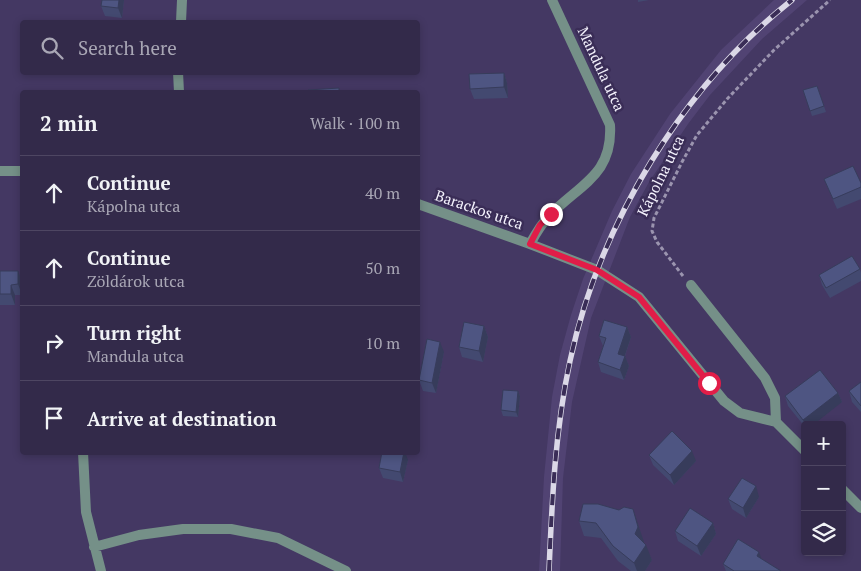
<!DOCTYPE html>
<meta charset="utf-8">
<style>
body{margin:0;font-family:"PT Serif",serif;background:#3b3251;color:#f1f3f6}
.controls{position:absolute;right:15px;bottom:15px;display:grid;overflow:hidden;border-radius:5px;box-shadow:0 2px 8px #0003}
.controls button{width:45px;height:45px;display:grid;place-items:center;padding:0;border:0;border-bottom:1px solid #4e4662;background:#332a4a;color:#f1f3f6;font:25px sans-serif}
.stop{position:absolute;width:15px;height:15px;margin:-11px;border:4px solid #e11d48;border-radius:50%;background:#fff}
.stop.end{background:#e11d48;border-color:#fff;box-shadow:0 1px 5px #0008}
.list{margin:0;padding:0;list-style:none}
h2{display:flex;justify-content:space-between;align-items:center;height:65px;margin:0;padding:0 20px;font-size:21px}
h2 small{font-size:16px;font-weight:400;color:#a9a7b5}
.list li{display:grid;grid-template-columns:32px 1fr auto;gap:15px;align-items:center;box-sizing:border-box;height:75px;padding:0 20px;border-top:1px solid #4e4662}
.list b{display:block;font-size:19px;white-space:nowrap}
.list p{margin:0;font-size:16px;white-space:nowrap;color:#a9a7b5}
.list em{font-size:16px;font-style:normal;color:#a9a7b5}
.icon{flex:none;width:28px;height:28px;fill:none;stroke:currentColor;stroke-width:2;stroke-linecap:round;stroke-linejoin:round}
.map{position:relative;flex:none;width:861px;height:571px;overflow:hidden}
.search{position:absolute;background:#332a4a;box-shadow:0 2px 8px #0003;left:20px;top:20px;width:400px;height:55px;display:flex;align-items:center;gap:12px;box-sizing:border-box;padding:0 18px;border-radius:5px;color:#a9a7b5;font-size:19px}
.panel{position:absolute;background:#332a4a;box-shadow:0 2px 8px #0003;left:20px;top:90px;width:400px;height:365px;border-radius:5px}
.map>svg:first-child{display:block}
</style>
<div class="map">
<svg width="861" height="571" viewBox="0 0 861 571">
<rect width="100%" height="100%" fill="#443863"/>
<!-- built -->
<path fill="#514373" d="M774,0H807L762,39L710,95L688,124L649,182L630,217L591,318L572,402L563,478L560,571H539L544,477L552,397L560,355L571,315L583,279L612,211L631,174L670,114L721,50Z"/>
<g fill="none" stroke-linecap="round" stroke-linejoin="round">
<!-- path -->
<path stroke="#9b94af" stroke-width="3" stroke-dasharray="4 2.5" stroke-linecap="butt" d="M683,276L657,242L652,231L654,218L682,162L697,135L728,98L774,50L830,0"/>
<!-- street -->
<path stroke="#759088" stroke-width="10" d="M181,22L182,0
M178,72L179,92
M0,171H22
M418,204L530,244L597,270L639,297L724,401L740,413L776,422L805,451
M530,244C536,233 541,224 550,215C580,184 613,175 610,125L552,0
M691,285L765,378L775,398L776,422
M83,452L86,512L101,571
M842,489L861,508
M94,547L139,535L183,529H231L278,538L346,571"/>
<!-- rail casing -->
<g stroke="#dbd8e7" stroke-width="5.5">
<path id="rail" d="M549,571C552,500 555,430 570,361C599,225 683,86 792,0"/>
</g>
<!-- rail -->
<use href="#rail" stroke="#3a2d57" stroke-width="4" stroke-dasharray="11" stroke-linecap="butt"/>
</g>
<!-- wall -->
<path fill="#434970" d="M124,0L122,18L105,16L101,6Z
M638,0H649L638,2Z
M504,73L507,83L508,98L474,99L470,89Z
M817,86L826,112L812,116L803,90Z
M824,179L861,183V199L837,209Z
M860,269L861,273V281L830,298L822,285L819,275Z
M0,271L22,281V295H15V305H0Z
M484,326L488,337L483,362L462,357L459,347Z
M627,327L631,337L625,356L629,366L624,380L601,372L598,362L603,346L599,336Z
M444,352L436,393L423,391L419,380Z
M861,382V412L852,402L849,391Z
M518,391L520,396L518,417L503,416L501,410Z
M838,393L842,402L805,425V427L788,406L785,396Z
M649,455L696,461L674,485L653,465Z
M408,460L403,482L383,478L379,468Z
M759,497L746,518L732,509L728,499Z
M579,521L638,524L643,542L652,560L645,571H631L618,561L601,538L584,536Z
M713,523L716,534L701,556L678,541L675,531Z
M762,559L781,571H726L723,564Z"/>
<!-- shaded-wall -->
<path fill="#373c5b" d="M119,0H124L122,18L118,8Z
M504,73L507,83L508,98L504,87Z
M18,271L22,281V295L18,284Z
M11,285L15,295V305L11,294Z
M484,326L488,337L483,362L479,351Z
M627,327L631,337L622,364L618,354Z
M440,342L444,352L436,393L432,383Z
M625,356L629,366L624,380L620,370Z
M518,391L520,396L518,417L516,412Z
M838,393L842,402L813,425H805L803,420Z
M692,451L696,461L674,485L670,475Z
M404,452H405L408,460L403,482L400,472Z
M756,486L759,497L746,518L743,508Z
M633,509L644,542L640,548L635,534Z
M713,523L716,534L701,556L697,546Z
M646,545L652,560L645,571H637L634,563Z
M759,552L763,563L757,556Z"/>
<!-- building -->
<path fill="#4e5582" stroke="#373c5b" d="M102,0H119L118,8L101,6Z
M504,73V87L470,89L469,74Z
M817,86L824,106L810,111L803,90Z
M339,88V92H308V90Z
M853,166L861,183V187L833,199L824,179Z
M852,256L860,269L826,288L819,275Z
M0,271H18V284L11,285V294H0Z
M604,320L627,327L618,354L625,356L620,370L598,362L606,338L599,336Z
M464,322L484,326L479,351L459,347Z
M427,339L440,342L432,383L419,380Z
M820,370L838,393L803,420L785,396Z
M861,382V406L849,391Z
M503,390L518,391L516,412L501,410Z
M672,431L692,451L670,475L649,455Z
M382,452H404L400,472L379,468Z
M742,478L756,486L743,508L728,499Z
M583,504H598L619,510L624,507L633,509L638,527L635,534L646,545L634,563L613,546L596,523L579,521Z
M690,508L713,523L697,546L675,531Z
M738,539L759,552L757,556L781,571H734L723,564Z"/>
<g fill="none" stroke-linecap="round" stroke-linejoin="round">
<!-- route -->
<path stroke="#e11d48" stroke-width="6" d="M551,214L540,225L530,244L597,270L639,297L709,383"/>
</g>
<g text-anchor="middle" stroke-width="5" stroke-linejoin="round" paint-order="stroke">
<!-- street labels -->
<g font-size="15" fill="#f3f1fc" stroke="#3a2d57">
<text transform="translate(601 69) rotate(65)" y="5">Mandula utca</text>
<text transform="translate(661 176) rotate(-64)" y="5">Kápolna utca</text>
<text transform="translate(479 210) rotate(19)" y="5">Barackos utca</text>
</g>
</g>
</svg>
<div class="controls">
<button>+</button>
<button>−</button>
<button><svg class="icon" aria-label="layers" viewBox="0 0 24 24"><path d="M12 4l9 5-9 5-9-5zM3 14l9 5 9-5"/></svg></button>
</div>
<div class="stop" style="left:709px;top:383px"></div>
<div class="stop end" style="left:551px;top:214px"></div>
<div class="search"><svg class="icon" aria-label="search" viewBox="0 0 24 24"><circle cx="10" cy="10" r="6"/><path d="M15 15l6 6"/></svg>Search here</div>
<section class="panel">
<h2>2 min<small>Walk · 100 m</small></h2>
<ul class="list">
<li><svg class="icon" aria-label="ahead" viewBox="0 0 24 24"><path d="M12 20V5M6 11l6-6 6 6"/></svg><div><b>Continue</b><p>Kápolna utca</p></div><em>40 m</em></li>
<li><svg class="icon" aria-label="ahead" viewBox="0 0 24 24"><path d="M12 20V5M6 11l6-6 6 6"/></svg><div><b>Continue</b><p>Zöldárok utca</p></div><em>50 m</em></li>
<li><svg class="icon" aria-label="right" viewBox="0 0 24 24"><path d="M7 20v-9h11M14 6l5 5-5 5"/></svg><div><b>Turn right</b><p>Mandula utca</p></div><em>10 m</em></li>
<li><svg class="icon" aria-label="arrive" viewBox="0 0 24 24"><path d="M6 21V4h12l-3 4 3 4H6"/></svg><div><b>Arrive at destination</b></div></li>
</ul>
</section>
</div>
